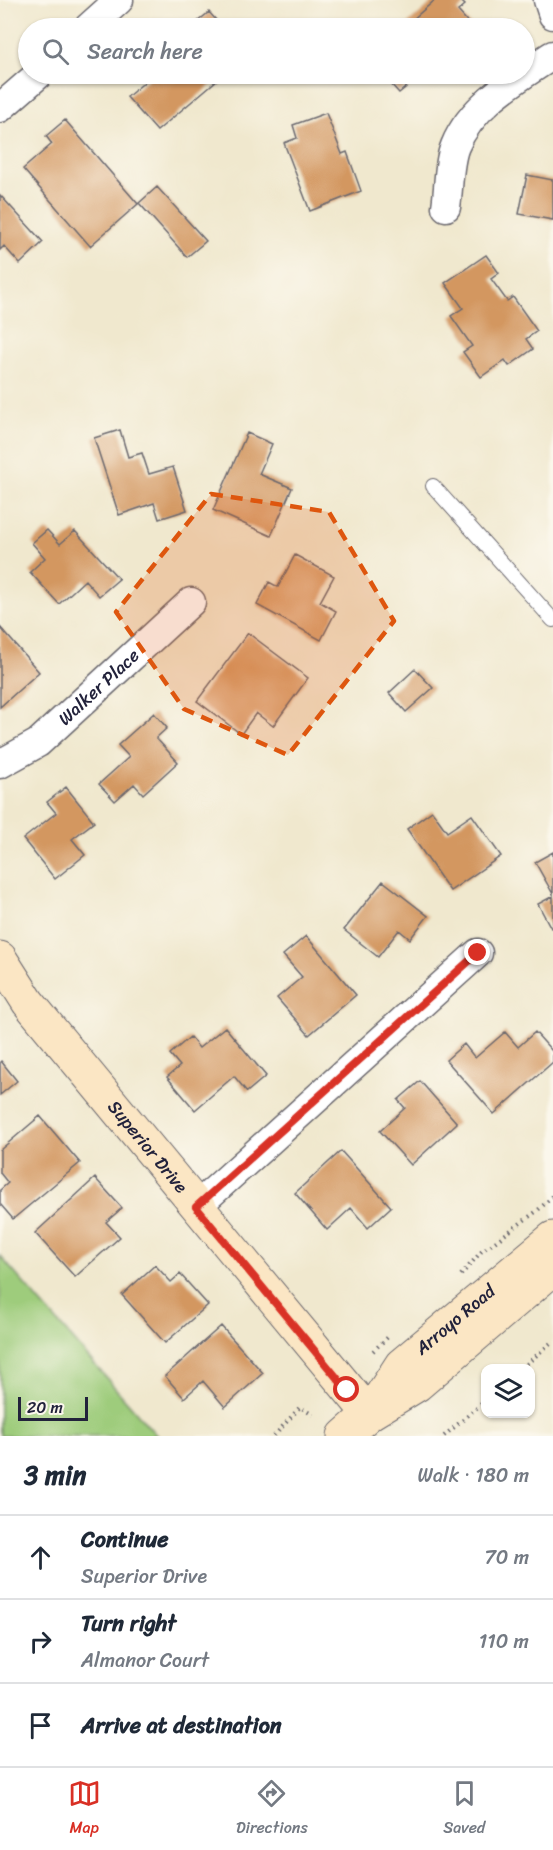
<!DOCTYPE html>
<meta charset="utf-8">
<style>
body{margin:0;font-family:Sriracha,sans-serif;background:#f2f2f3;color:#1f2937}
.controls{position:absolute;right:18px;bottom:18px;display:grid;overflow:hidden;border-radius:12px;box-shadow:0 2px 4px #0004}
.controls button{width:54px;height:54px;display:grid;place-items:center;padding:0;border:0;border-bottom:2px solid #e0e1e3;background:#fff;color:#1f2937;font:30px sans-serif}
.scale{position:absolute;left:18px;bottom:15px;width:70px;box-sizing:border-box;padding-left:6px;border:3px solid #22223b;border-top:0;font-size:16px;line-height:21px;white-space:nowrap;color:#22223b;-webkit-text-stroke:4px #fbf7ec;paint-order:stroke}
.stop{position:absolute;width:18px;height:18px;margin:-14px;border:4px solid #d93025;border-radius:50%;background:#fff}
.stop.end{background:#d93025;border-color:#fff;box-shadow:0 2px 6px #0008}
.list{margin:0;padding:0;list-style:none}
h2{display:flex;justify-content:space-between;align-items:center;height:78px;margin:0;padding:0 24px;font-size:26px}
h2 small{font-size:20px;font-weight:400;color:#747a83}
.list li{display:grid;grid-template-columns:39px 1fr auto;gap:18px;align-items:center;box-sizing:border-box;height:84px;padding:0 24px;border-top:2px solid #e0e1e3}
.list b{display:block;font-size:22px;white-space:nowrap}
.list p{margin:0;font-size:20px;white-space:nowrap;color:#747a83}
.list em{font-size:20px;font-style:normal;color:#747a83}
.icon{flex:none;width:33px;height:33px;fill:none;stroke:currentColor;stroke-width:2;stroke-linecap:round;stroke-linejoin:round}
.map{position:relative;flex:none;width:553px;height:1436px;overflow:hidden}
.search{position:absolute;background:#fff;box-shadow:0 2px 4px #0004;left:18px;right:18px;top:18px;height:66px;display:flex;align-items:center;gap:15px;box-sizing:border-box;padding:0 21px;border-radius:33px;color:#747a83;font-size:22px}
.sheet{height:330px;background:#fff}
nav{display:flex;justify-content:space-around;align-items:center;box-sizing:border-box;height:84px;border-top:2px solid #e0e1e3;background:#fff;font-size:16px;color:#747a83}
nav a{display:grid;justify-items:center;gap:3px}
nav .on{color:#d93025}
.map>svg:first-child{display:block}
</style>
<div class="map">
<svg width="553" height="1436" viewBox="0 0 553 1436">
<rect width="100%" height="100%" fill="#fbf7ec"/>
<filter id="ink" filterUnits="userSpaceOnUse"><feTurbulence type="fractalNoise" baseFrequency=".0167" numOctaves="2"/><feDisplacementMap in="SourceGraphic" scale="12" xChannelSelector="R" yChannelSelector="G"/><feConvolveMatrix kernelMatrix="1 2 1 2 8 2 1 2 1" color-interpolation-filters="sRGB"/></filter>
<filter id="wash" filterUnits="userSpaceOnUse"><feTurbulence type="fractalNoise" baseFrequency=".008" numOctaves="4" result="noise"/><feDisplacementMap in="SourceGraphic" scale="24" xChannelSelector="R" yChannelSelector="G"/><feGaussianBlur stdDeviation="1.35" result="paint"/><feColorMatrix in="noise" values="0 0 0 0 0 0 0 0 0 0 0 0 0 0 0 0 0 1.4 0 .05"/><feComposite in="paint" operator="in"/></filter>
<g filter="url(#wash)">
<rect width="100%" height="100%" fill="#f0e8ce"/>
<!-- green -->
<path fill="#9ecc7b" stroke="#60775b" stroke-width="1.5" d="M0,1256L157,1436H0Z"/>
<g id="blocks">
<!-- building -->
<path fill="#d39760" d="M435,0H460L465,5L458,11L473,28H403Z
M209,12L223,28H190Z
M154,74H224L157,131L127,97Z
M382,74H422L399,93Z
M326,113L342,154L347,152L361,191L310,211L284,143L297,138L293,125Z
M65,120L138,204L90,246L23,169L52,144L46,136Z
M527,175L553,180V220L519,214Z
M157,187L206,241L187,257L139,203Z
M0,195L43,242L20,264L4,246L0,250Z
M486,255L499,273L491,279L507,301L513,297L537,331L526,339L533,349L509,366L505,360L481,377L463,352L472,346L451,316L463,308L445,283Z
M120,430L128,457L142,453L149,474L173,467L187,510L159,519L154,503L119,515L94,438Z
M247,433L272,444L259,474L292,488L271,536L213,510Z
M47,530L60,544L75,531L119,579L99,596L85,580L59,604L30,572L45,558L32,543Z
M295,555L334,576L320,602L336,611L321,640L257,605L269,582L278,587Z
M0,627L39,672L0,707Z
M248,633L308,678L273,726L256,713L241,734L197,701Z
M415,669L433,688L406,712L389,693Z
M154,713L167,728L156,738L178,762L143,794L134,784L115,801L99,784L129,757L118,745Z
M66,787L94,822L72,839L85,855L55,879L23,839L56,813L47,802Z
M432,811L447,832L472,815L501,856L450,891L407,829Z
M553,852V894L535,862Z
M383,881L428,916L410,939L399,930L378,957L344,930Z
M553,896V927L551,928L538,904Z
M306,936L356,995L309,1035L277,998L302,977L283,955Z
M225,1027L266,1076L247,1092L234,1076L195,1110L167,1077L180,1066L170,1054L190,1037L199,1048Z
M505,1032L518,1047L535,1032L553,1052V1062L494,1114L446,1060L464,1044L475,1058Z
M1,1061L17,1081L0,1095V1062Z
M420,1081L457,1123L411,1165L380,1131L405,1108L398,1100Z
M40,1116L80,1163L13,1219L0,1204V1190L8,1183L0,1173V1150Z
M341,1151L391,1207L368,1228L351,1208L327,1230L295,1193Z
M95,1178L122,1208L106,1222L120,1237L75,1277L35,1233Z
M155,1265L171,1282L180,1274L208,1305L165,1343L122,1295Z
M221,1326L263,1373L225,1407L203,1381L184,1398L165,1376Z"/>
</g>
</g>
<g filter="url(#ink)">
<use href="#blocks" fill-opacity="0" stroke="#6a676e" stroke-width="1.5"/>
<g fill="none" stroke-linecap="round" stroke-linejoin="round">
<!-- lane casing -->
<g stroke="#6a676e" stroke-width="16">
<path id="lane" d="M433,486L553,620"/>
</g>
<!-- street casing -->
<g stroke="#6a676e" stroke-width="31">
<g id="street">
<path d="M548,0L553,15"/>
<path d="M88,28L119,0"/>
<path d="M0,108L39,74"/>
<path d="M446,207C449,188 448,163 455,146C472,104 517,79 553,55"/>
<path id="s1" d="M0,764L38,743L191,602"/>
<path d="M196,1207L478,953"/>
</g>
</g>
<!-- secondary casing -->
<g stroke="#6a676e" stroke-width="35">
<g id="secondary">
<path id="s2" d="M0,958L28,1002L369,1414"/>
<path id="s3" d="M373,1408L401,1365L553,1238"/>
<path d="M344,1436L369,1414L417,1385L553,1269"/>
</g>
</g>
<!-- path -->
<path stroke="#6a676e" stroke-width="4" stroke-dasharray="1.5 4.5" stroke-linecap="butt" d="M461,1275L481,1252L537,1211L553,1196
M373,1351L389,1336
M522,1368L553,1341
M274,1436L300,1407L313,1415
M444,1436L486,1400"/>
<!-- lane -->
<use href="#lane" stroke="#fff" stroke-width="14"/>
<!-- street -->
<use href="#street" stroke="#fff" stroke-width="28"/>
<!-- secondary -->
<use href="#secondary" stroke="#fbe6c4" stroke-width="33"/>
</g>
</g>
<g fill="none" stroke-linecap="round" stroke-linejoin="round" filter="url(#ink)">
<!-- route -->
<path stroke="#d93025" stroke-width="8" d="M347,1390L196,1207L478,953"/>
</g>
<!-- marked area -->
<path fill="#de560e" fill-opacity="0.2" stroke="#de560e" stroke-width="4.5" stroke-dasharray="12 8" stroke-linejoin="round" d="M211,494L329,512L394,621L288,755L184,709L116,612Z"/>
<g text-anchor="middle" stroke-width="4.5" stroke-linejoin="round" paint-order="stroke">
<!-- street labels -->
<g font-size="18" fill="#22223b" stroke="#fbf7ec">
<text dy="6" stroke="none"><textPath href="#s1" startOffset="126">Walker Place</textPath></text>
<text dy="6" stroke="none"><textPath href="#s2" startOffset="240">Superior Drive</textPath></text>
<text dy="6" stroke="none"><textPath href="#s3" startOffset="122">Arroyo Road</textPath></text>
</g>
</g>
</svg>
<div class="controls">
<button><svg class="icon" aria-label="layers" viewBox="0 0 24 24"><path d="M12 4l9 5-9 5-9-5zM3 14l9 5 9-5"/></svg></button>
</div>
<div class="scale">20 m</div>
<div class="stop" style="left:347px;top:1390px"></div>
<div class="stop end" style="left:478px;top:953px"></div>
<div class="search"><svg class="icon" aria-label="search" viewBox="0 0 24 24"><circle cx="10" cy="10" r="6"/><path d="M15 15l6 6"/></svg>Search here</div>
</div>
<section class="sheet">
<h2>3 min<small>Walk · 180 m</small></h2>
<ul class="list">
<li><svg class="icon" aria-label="ahead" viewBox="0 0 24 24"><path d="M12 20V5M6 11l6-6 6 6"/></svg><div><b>Continue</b><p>Superior Drive</p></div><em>70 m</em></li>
<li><svg class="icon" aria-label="right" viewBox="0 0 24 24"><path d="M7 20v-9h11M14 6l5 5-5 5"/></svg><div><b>Turn right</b><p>Almanor Court</p></div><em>110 m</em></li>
<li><svg class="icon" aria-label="arrive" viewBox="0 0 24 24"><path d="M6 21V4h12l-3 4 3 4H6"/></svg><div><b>Arrive at destination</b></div></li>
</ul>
</section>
<nav>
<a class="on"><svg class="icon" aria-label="map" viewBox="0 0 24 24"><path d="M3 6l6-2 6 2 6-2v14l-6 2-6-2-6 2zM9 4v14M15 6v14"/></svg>Map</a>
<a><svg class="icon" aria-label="directions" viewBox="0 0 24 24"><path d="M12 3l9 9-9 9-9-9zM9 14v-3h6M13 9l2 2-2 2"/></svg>Directions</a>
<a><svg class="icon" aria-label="saved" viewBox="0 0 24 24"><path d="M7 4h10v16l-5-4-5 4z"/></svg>Saved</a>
</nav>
